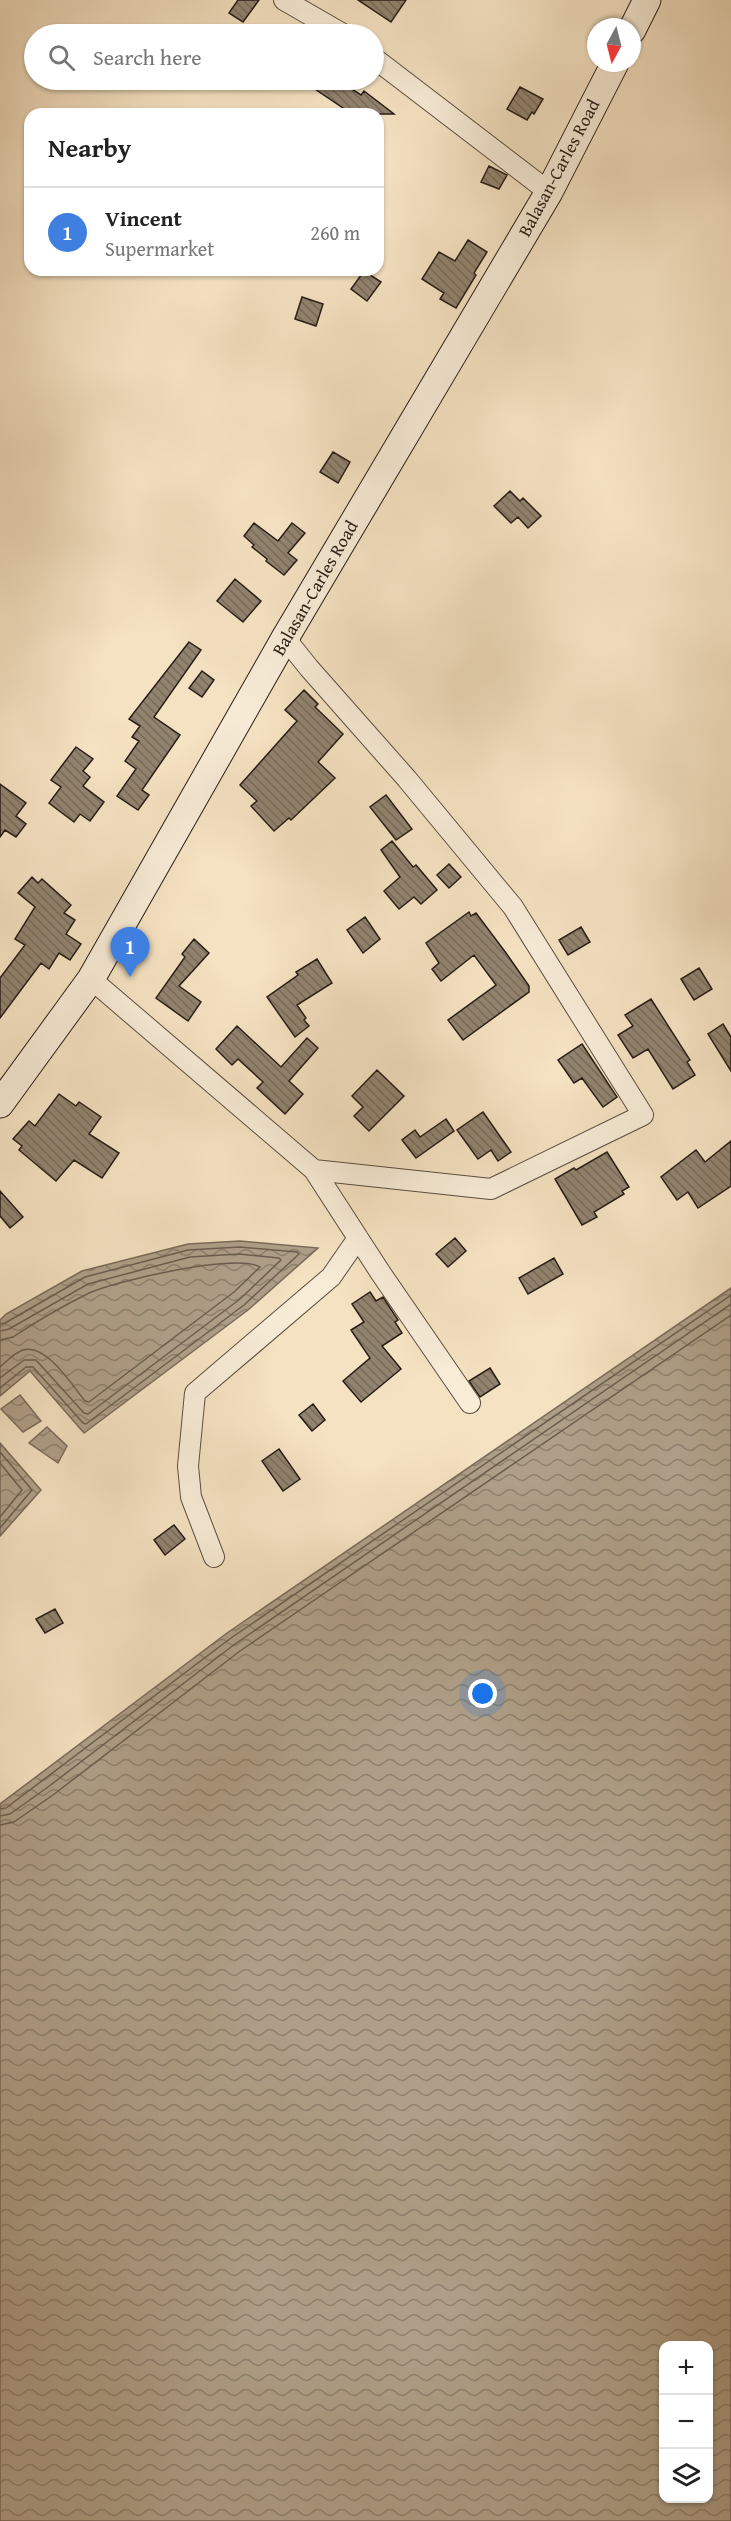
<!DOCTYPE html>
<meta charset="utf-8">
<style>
body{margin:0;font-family:"Gentium Book Plus",serif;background:#f6f6f6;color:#222}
.controls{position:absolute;right:18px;bottom:18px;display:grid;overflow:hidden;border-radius:12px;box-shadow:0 2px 4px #0004}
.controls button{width:54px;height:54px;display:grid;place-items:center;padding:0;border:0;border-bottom:2px solid #e0e0e0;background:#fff;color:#222;font:30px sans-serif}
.compass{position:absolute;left:587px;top:18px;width:54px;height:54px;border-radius:50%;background:#fff;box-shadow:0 2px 4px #0004;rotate:187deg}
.you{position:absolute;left:483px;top:1694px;width:21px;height:21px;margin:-15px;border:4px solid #fff;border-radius:50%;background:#1a73e8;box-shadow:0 0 0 9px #1a73e833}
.badge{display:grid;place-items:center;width:39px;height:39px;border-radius:50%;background:#0b8043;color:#fff;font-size:20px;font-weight:700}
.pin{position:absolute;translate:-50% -50px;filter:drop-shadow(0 2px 3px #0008)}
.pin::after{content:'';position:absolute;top:32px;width:21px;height:18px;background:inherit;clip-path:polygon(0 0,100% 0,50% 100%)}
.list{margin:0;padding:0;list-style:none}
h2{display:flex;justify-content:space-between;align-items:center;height:78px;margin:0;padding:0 24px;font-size:26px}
h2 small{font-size:20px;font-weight:400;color:#767676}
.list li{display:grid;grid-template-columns:39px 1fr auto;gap:18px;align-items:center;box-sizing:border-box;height:90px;padding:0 24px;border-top:2px solid #e0e0e0}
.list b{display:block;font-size:22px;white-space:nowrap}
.list p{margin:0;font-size:20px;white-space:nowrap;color:#767676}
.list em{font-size:20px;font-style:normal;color:#767676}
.icon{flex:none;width:33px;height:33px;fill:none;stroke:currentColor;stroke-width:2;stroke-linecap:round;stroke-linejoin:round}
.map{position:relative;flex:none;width:731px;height:2521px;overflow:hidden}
.search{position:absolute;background:#fff;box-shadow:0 2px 4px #0004;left:24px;top:24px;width:360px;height:66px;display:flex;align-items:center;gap:15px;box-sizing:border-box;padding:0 21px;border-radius:33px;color:#767676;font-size:22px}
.panel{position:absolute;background:#fff;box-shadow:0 2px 4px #0004;left:24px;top:108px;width:360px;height:168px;border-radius:18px}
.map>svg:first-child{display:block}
</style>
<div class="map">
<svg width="731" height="2521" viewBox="0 0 731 2521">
<defs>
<pattern id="water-waves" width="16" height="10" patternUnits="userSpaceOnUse" patternTransform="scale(1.5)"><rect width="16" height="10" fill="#af9f88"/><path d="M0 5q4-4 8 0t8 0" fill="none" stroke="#8e816e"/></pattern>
<pattern id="building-back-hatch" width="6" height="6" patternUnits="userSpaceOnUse" patternTransform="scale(1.5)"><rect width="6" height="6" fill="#92836f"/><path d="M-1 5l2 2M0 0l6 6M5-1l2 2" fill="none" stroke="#776b5a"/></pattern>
</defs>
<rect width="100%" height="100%" fill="#f5e2c2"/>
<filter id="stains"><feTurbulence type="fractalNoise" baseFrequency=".00333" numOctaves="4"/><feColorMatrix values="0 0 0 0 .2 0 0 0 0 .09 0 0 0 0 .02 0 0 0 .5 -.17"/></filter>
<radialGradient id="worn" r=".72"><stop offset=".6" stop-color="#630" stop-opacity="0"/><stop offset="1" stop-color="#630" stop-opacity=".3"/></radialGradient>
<!-- water -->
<path fill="url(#water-waves)" stroke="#796b5a" stroke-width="1.5" fill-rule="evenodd" d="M240,1241L318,1248L248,1310L84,1433L30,1371L0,1396V1320L6,1314L82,1271L188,1244Z
M731,1288V2521H0V1804L227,1633ZM664,2346H708V2498H664Z
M20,1395L41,1421L23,1432L1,1409Z
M47,1427L67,1446L58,1463L29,1443Z
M0,1443L41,1490L0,1536Z"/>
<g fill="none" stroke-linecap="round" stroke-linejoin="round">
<!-- shore -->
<path stroke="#6b5e4f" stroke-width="1.5" d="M0,1324L5,1323L85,1277L188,1250L240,1247L297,1252L299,1254L244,1305L86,1424L83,1423L33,1367H26L0,1388
M0,1331L9,1329L88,1284L190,1257L239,1254L279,1258L281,1260L240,1299L88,1414L84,1413L36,1360H24L0,1378
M0,1340L13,1337C37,1321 63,1306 89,1293C115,1281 236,1253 260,1267L234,1292L89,1402L85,1401C72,1385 46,1343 23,1350C14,1353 7,1361 0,1367
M0,1452L32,1490L0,1528
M0,1463L22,1490L0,1517
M0,1809L6,1808L231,1638L731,1295
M0,1816L10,1814L48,1787L235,1644L731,1304
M0,1825L14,1822L53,1795L240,1651L731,1315"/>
</g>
<!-- building -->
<path fill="url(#building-back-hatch)" stroke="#271d16" stroke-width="1.5" d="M238,0H259L243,22L229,13Z
M358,0H406L391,22Z
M322,80H338L361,95L364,91L394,114H352L315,89Z
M520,87L543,99L534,114L532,112L527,120L507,109Z
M489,166L507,175L499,189L481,182Z
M468,240L487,252L474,273L476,275L456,308L440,299L444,293L422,279L439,252L455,261Z
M364,271L381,282L367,301L351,289Z
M302,297L323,304L316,326L295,319Z
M333,452L350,462L338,483L320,472Z
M510,491L520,501L523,498L541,516L528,528L518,517L511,523L494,506Z
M254,523L278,541L292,523L305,533L288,553L297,560L284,575L266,561L267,559L252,547L254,545L244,536Z
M235,579L261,601L243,622L217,601Z
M189,642L201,650L154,717L180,735L142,790L149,795L138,810L117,796L136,769L125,761L139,741L132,737L140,726L129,719Z
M202,671L214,680L202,697L189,688Z
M304,690L318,704L315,707L343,734L318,762L335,778L291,820L289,818L274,831L251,806L257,801L240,785L297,721L285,710Z
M76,747L93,759L83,771L90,777L83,786L104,802L90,821L80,814L74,822L49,803L61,787L51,780Z
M0,784L26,803L16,816L26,824L16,837L5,830L0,837Z
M386,795L412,829L396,840L370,807Z
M392,841L413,867L416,865L437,890L421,904L414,897L399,909L384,891L400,877L381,850Z
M449,864L461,877L449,888L437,875Z
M32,877L38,883L42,879L71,905L64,913L75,920L66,934L81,944L70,960L59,953L49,969L41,963L0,1018V978L25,945L15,939L35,907L18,893Z
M469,912L471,916L476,913L506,953L529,986V992L463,1040L448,1020L496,985L474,955L441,981L432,969L439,963L426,943Z
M365,917L380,939L363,953L347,930Z
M581,927L590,942L568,955L559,940Z
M194,939L209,953L179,986L201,1002L188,1021L156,998L185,957L182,954Z
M317,959L332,983L297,1005L306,1018L304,1020L309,1026L295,1037L267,997L298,975L296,972Z
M699,968L712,989L694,1000L681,979Z
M651,999L690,1060L687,1062L695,1075L673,1089L648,1049L633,1058L618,1035L633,1026L625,1015Z
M723,1024L731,1037V1071L708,1034Z
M237,1026L281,1067L307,1038L318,1048L289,1081L303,1094L285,1114L257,1088L263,1082L238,1059L232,1065L216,1049Z
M582,1044L617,1097L603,1107L582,1078L574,1083L558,1060Z
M377,1070L404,1096L369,1131L354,1116L363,1107L352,1096Z
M59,1094L76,1106L79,1102L101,1117L89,1134L119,1153L102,1178L74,1160L56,1181L19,1150L22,1146L13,1139L29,1121L35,1126Z
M483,1112L511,1152L498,1161L491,1150L478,1159L457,1130Z
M446,1119L454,1131L416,1158L402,1140L415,1130L420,1137Z
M731,1141V1186L698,1208L688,1192L677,1200L661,1177L696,1150L705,1162Z
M607,1152L629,1187L622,1191L624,1194L594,1212L597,1217L582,1225L555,1179L574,1168L576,1170Z
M0,1191L23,1217L10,1228L0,1216Z
M455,1238L466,1251L448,1267L436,1254Z
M554,1258L563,1274L528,1294L519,1278Z
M370,1292L376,1301L383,1297L398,1320L395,1322L402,1333L382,1346L401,1369L361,1402L343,1381L370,1358L351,1330L364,1322L352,1304Z
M490,1368L500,1384L480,1397L469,1381Z
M313,1404L325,1420L312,1431L299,1415Z
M279,1449L300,1479L283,1491L262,1461Z
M174,1525L185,1539L165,1555L154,1540Z
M55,1609L63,1623L45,1633L36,1619Z"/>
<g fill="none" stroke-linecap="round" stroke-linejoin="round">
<!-- street casing -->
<g stroke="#5a4e41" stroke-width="22">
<path id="street" d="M284,0L343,34
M374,58L549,192
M91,979L314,1170L491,1189L643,1115L513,907L407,779L309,668L285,638
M314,1170L380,1272L470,1403
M214,1557L191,1497L188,1466L195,1393L331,1277L358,1238"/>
</g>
<!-- secondary casing -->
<g stroke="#271d16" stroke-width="29">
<path id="secondary" d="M632,30L647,0
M0,1104L91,979L285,638L549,192L615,63"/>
</g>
<!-- street -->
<use href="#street" stroke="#f8ecd7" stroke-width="20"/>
<!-- secondary -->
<use href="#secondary" stroke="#f8ecd7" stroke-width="27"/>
</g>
<g text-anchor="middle" stroke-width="4.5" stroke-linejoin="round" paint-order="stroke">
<!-- street labels -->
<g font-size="18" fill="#271d16" stroke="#f8ecd7">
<text transform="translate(559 168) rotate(-62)" y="6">Balasan-Carles Road</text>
<text transform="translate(315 588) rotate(-60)" y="6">Balasan-Carles Road</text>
</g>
</g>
<rect width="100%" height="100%" filter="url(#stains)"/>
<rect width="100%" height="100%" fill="url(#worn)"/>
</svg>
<div class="controls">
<button>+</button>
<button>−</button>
<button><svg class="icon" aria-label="layers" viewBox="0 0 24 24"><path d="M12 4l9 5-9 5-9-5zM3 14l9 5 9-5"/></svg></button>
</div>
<svg class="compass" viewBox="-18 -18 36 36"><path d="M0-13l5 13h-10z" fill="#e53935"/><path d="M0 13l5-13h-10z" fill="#767676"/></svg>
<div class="you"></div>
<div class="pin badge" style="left:130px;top:977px;background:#3f7fe0">1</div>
<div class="search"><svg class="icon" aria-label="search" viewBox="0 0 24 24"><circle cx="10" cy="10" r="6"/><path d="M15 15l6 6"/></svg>Search here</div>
<section class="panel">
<h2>Nearby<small></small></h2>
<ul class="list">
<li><span class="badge" style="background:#3f7fe0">1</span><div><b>Vincent</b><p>Supermarket</p></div><em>260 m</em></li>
</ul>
</section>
</div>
